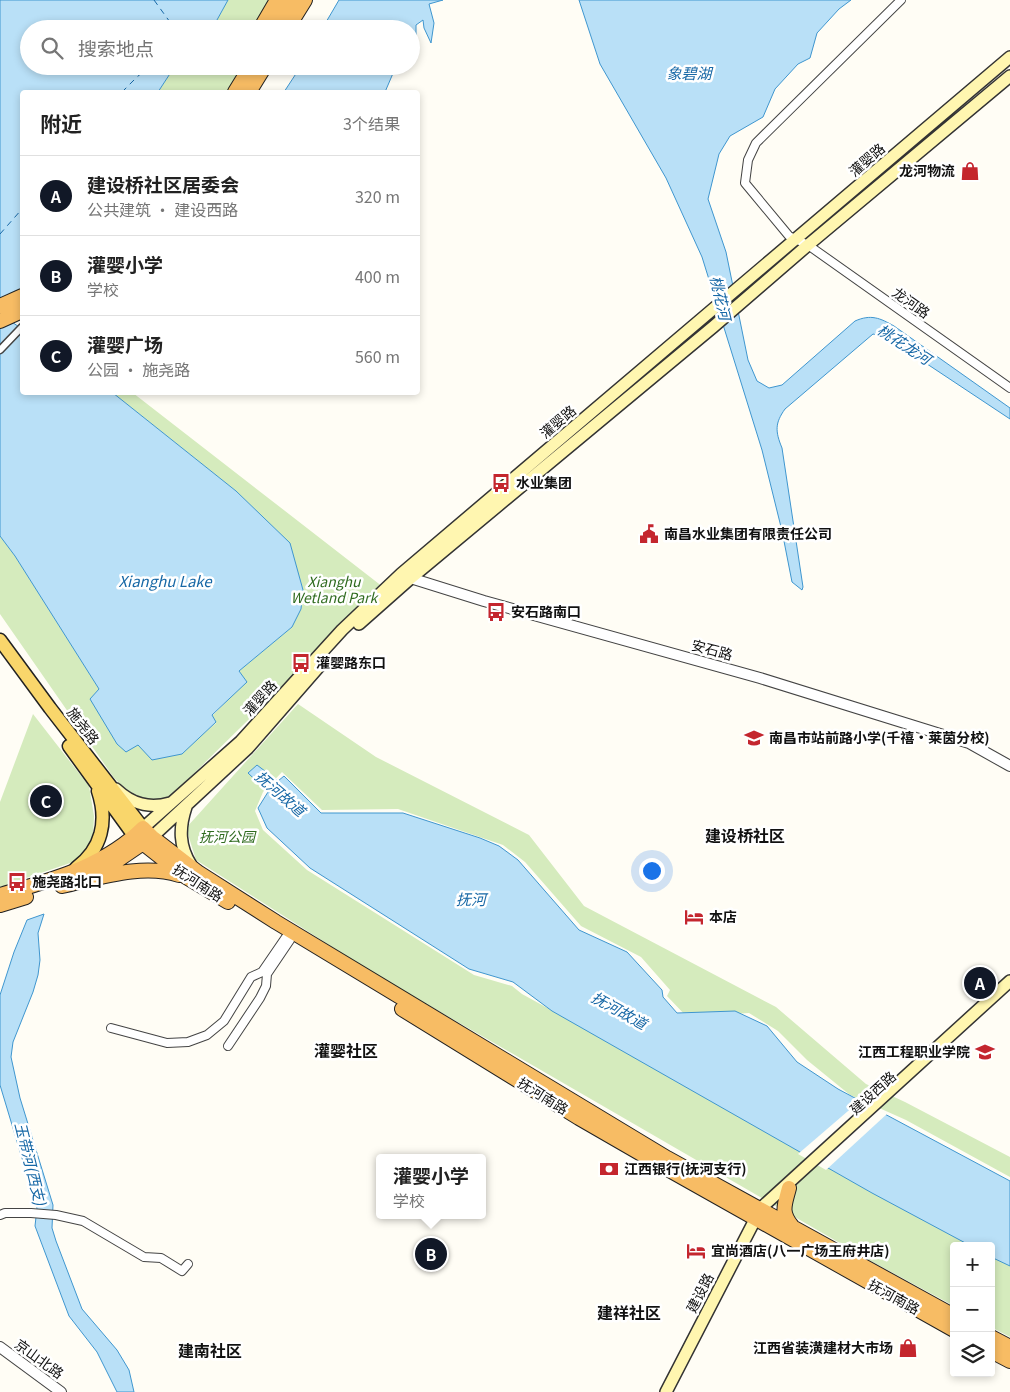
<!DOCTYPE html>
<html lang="zh">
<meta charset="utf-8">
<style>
body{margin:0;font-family:Georgia,"Noto Sans SC",serif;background:#f6f6f6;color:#222}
.controls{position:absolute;right:15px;bottom:15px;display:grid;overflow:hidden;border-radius:5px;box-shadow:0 2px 8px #0003}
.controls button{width:45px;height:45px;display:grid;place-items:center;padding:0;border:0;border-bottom:1px solid #e0e0e0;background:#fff;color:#222;font:25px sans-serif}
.you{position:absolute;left:651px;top:870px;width:18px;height:18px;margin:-12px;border:4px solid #fff;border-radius:50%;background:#1a73e8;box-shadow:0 0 0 8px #1a73e833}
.badge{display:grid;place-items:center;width:32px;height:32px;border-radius:50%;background:#111827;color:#fff;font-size:16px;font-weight:700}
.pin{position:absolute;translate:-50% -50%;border:2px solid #fff;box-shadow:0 1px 5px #0006}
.popup{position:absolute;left:376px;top:1154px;width:110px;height:65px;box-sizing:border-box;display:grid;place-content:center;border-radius:5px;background:#fff;filter:drop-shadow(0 1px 4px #0005);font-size:16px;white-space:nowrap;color:#767676}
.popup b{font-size:19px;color:#222}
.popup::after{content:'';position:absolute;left:50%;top:100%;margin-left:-10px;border:10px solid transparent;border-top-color:#fff}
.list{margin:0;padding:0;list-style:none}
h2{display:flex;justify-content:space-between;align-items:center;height:65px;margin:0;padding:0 20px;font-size:21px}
h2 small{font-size:16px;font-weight:400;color:#767676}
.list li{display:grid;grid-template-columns:32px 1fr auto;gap:15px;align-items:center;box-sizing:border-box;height:80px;padding:0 20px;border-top:1px solid #e0e0e0}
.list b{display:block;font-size:19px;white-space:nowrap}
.list p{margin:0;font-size:16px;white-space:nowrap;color:#767676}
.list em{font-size:16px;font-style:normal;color:#767676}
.icon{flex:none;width:28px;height:28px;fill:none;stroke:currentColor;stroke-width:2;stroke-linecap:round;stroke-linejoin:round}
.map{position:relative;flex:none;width:1010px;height:1392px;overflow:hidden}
.search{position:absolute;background:#fff;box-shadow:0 2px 8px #0003;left:20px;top:20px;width:400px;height:55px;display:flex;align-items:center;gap:12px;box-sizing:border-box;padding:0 18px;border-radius:28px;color:#767676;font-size:19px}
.panel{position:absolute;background:#fff;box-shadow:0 2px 8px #0003;left:20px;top:90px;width:400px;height:305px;border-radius:5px}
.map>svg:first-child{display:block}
</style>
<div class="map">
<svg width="1010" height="1392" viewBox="0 0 1010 1392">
<rect width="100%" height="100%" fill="#fffdf5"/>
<!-- green -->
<path fill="#d5ebbd" d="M228,0H301L284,29H212Z
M175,66H262L246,92H158Z
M113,393H133L383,587L170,797C144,804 133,797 114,778L0,614V536L15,556L99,689L90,699L137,745L204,733L216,723L212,716L246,682L239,671L292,627L303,590L289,543L236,491Z
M298,704L376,757L529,835L584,906L776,1007L866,1084L905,1102L1010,1157V1177L906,1120L850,1095L807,1060L778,1031L749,1013L687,1017L667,996L670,990L641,957L581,926L525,862L503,845L398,809L322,810L282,772L263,792L255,811L263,830L307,870L474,975L512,986L522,994L979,1246H954V1306L869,1260L373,973L196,860L186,828Z
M33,714L89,786L94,816L93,835L87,847L76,861L0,887V802Z
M991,1253L1010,1263V1337L991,1327Z"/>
<!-- water -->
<path fill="#b9e0f7" stroke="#3f96cf" d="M0,0H228L212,29H29V66H175L158,92H22V301L9,320L22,329V392L113,393L236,491L290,543L303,590L301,609L292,627L239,671L247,682L212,715L216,722L182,754L152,760L138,745L126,752L117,744L90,699L99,689L15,556L0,536Z
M339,0H443L429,4L434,23L431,43L424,28L423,20L416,25V43L411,55V29H322Z
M579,0H851L839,9L817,33L810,58L798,64L775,89L763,117L730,136L719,154L708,199L726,252L748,360L757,381L769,388L782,385L855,321C871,314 880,318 894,326L1010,408V419L906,350L884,337L873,334L785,409C775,423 775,431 782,448L803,587L802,590L792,582L782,531L762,450L702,257L666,178L600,64Z
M301,66H400L394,71L385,92H284Z
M257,765L278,781L284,776L321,813H403L480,838L499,846L518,860L579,930L627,952L662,990L663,997L677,1013L735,1011L767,1026L797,1062L838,1089L1010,1181V1266L991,1257V1246H971L872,1193L552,1011L513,982L469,969L310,868L267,828L258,808L268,792L248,773Z
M44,914L38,933L40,960L38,975L33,992L13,1042L11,1057L20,1098L53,1205L52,1228L56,1241L82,1309L117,1350L129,1370L134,1392H117L97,1352L69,1316L35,1226L37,1208L0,1085V995L14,952L27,920Z"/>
<!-- pier -->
<path fill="#fffdf5" d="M862,1099L888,1113L826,1170L798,1154Z"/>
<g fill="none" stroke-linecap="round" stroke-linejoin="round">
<!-- ferry -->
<path stroke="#1768a6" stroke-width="1" stroke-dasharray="6 5" stroke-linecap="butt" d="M154,0L175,29
M122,92L137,77L150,66
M0,234L22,209"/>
<!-- pedestrian casing -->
<g stroke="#444" stroke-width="9">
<path id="pedestrian" d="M0,350L22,327"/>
</g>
<!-- minor casing -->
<g stroke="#444" stroke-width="10">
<path id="minor" d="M901,0L756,143L748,160L745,183L789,236L808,245L1010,388
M111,1028L167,1043L188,1042L207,1035L224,1021L251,977L262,972L286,937
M228,1046L260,998L266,986L267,974L290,940
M0,1215L5,1213H31L56,1215L83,1221L144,1257L161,1258L182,1271L188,1264"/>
</g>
<!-- tertiary casing -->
<g stroke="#444" stroke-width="12">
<path id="tertiary" d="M404,576L484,601L760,678L969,743L1010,766
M0,1347L61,1392"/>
</g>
<!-- secondary casing -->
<g stroke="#333" stroke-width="14">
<path id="secondary" d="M359,624L411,578L713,327L808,245L1010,76
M116,789C132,804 149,809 170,803
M186,807C179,828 179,846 191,865
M143,828L241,741L342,630L401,574L1010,57
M152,837L248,748L324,661
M666,1392L761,1208L1010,981"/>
</g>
<!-- primary casing -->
<g stroke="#222" stroke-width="15">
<path id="primary" d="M0,640L50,708L143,828
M69,746L135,837
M76,868C102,849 108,821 98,791"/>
</g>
<!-- trunk casing -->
<g stroke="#222" stroke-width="16">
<path id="trunk" d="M260,29L277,0
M273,29L290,0
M287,29L305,0
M235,92L251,66
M249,92L265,66
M0,306L22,296
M0,321L22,311
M135,837L186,877L228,902
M84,878L102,871L149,839
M62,886C99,878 142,863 179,875
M0,895C51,880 104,867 143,828L152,837L199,873L276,922L667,1158L954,1316
M0,905L26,897
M402,1009L579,1118L664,1167L954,1330
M789,1188C785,1204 780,1212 792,1226
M991,1337L1010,1347
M991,1351L1010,1361"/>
</g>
<!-- pedestrian -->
<use href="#pedestrian" stroke="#fff" stroke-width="6"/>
<!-- minor -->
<use href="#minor" stroke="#fff" stroke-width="8"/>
<!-- tertiary -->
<use href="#tertiary" stroke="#fff" stroke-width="10"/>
<!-- secondary -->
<use href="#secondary" stroke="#fff6b0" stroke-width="11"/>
<!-- primary -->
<use href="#primary" stroke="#f9d66b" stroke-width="12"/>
<!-- trunk -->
<use href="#trunk" stroke="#f7bc64" stroke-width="14"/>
</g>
<!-- icons -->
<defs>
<g id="shop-bare" transform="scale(1.5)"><path d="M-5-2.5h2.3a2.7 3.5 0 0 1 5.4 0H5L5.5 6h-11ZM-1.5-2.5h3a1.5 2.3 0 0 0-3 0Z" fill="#c4262e" stroke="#fff" stroke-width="2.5" paint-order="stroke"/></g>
<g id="bus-bare" transform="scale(1.5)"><path d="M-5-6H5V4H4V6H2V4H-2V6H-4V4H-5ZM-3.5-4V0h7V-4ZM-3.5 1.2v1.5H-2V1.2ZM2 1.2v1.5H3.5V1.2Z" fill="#c4262e" stroke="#fff" stroke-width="2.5" paint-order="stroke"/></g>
<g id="civic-bare" transform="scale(1.5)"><path d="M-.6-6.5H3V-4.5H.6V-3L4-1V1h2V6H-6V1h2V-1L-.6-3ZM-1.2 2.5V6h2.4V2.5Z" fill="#c4262e" stroke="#fff" stroke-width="2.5" paint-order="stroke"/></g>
<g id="school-bare" transform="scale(1.5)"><path d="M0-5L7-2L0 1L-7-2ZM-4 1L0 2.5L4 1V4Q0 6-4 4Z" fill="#c4262e" stroke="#fff" stroke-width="2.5" paint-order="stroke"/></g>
<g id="hotel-bare" transform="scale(1.5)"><path d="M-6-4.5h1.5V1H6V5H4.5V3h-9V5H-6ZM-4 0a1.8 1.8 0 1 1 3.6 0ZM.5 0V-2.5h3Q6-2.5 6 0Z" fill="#c4262e" stroke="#fff" stroke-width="2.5" paint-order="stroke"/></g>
<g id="university-bare" transform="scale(1.5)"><path d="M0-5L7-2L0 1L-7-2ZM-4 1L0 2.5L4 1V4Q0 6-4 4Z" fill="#c4262e" stroke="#fff" stroke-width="2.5" paint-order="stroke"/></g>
<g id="bank-bare" transform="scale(1.5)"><path d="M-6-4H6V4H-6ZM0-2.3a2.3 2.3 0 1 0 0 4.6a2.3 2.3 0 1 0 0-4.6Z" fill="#c4262e" stroke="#fff" stroke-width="2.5" paint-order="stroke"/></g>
</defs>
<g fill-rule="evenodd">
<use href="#shop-bare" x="970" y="171"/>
<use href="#bus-bare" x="501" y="483"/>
<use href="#civic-bare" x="649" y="534"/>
<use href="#bus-bare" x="496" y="612"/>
<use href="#bus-bare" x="301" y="663"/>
<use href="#school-bare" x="754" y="738"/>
<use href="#bus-bare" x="17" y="882"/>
<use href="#hotel-bare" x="694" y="917"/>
<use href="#university-bare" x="985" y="1052"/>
<use href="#bank-bare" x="609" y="1169"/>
<use href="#hotel-bare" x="696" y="1251"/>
<use href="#shop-bare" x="908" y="1348"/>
</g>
<g text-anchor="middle" stroke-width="5" stroke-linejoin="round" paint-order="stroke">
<!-- street labels -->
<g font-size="14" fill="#111" stroke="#fff">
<text transform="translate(867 160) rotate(-41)" y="5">灌婴路</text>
<text transform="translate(911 303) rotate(35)" y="5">龙河路</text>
<text transform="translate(558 422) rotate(-40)" y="5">灌婴路</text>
<text transform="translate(712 650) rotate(15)" y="5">安石路</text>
<text transform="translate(260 698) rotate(-48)" y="5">灌婴路</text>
<text transform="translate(83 726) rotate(53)" y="5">施尧路</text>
<text transform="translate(198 883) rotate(33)" y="5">抚河南路</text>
<text transform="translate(873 1093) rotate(-42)" y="5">建设西路</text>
<text transform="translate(543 1096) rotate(32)" y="5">抚河南路</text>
<text transform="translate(700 1293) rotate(-63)" y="5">建设路</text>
<text transform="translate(894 1297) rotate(29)" y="5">抚河南路</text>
<text transform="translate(39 1359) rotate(36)" y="5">京山北路</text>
</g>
<!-- poi labels -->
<g font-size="14" font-weight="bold" fill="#111" stroke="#fff" text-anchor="start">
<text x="955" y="176" text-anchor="end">龙河物流</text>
<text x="516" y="488">水业集团</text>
<text x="664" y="539">南昌水业集团有限责任公司</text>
<text x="511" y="617">安石路南口</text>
<text x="316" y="668">灌婴路东口</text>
<text x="769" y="743">南昌市站前路小学(千禧·莱茵分校)</text>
<text x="32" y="887">施尧路北口</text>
<text x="709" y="922">本店</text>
<text x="970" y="1057" text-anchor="end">江西工程职业学院</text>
<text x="624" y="1174">江西银行(抚河支行)</text>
<text x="711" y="1256">宜尚酒店(八一广场王府井店)</text>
<text x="893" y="1353" text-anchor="end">江西省装潢建材大市场</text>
</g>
<!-- park labels -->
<g font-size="14" font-style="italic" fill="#2f6b1f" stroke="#fff">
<text x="334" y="587">Xianghu<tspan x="334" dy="16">Wetland Park</tspan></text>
<text x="227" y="842">抚河公园</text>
</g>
<!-- water labels -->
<g font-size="15" font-style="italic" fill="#1768a6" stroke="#fff">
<text x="689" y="79">象碧湖</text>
<text transform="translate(720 298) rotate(77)" y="5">桃花河</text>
<text transform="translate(904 345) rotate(33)" y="5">桃花龙河</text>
<text x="165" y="587">Xianghu Lake</text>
<text transform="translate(280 794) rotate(41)" y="5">抚河故道</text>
<text x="471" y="905">抚河</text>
<text transform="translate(619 1011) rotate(29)" y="5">抚河故道</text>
<text transform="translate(30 1164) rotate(76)" y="5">玉带河(西支)</text>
</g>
<!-- quarter labels -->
<g font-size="16" font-weight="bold" fill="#111" stroke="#fff">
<text x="745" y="842">建设桥社区</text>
<text x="346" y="1057">灌婴社区</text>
<text x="629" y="1319">建祥社区</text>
<text x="210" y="1357">建南社区</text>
</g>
</g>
</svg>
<div class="controls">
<button>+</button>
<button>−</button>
<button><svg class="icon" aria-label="layers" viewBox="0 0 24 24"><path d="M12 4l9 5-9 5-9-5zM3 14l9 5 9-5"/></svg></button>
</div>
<div class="you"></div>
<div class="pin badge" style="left:980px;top:983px">A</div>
<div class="pin badge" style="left:431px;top:1254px">B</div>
<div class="popup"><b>灌婴小学</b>学校</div>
<div class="pin badge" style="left:46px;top:801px">C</div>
<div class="search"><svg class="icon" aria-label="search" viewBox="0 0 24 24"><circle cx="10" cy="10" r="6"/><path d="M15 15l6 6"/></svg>搜索地点</div>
<section class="panel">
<h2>附近<small>3个结果</small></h2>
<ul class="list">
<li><span class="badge">A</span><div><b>建设桥社区居委会</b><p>公共建筑 · 建设西路</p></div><em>320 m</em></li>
<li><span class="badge">B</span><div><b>灌婴小学</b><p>学校</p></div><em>400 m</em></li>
<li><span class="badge">C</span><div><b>灌婴广场</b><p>公园 · 施尧路</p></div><em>560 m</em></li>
</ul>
</section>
</div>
